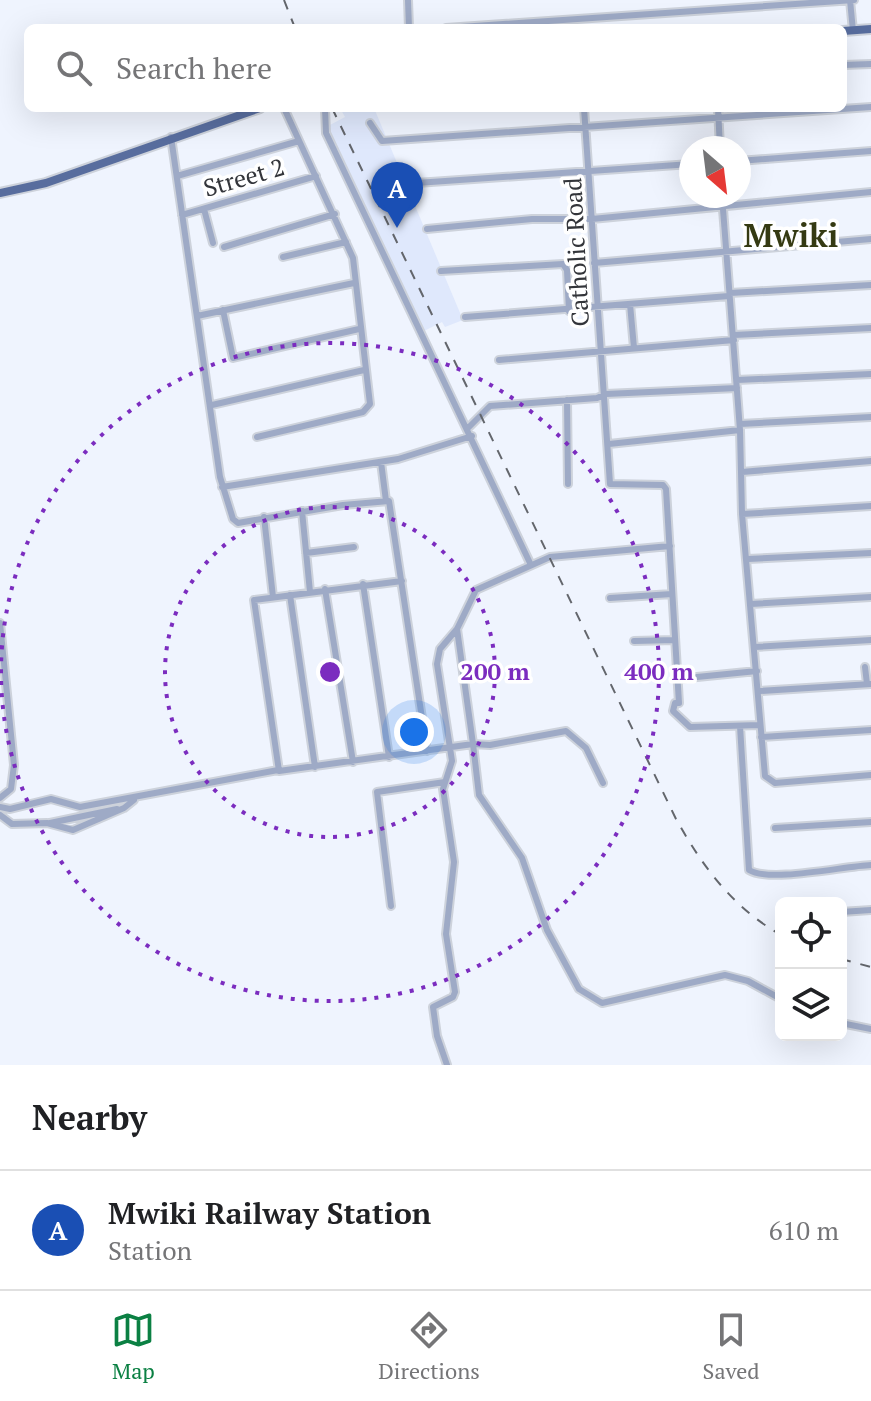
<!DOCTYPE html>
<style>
body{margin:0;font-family:"PT Serif",serif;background:#f6f6f6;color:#202124}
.controls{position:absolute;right:24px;bottom:24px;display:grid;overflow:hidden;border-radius:12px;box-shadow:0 8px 32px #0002}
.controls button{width:72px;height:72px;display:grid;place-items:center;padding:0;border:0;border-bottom:2px solid #e0e0e0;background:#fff;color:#202124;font:40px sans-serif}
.compass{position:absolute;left:679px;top:136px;width:72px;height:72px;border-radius:50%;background:#fff;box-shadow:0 8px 32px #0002;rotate:152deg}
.you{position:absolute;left:414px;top:732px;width:28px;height:28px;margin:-20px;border:6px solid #fff;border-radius:50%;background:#1a73e8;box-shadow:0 0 0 12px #1a73e833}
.badge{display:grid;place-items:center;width:52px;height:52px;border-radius:50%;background:#0b8043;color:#fff;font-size:26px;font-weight:700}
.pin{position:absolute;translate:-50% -66px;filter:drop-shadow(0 2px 4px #0008)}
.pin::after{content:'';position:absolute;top:42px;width:28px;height:24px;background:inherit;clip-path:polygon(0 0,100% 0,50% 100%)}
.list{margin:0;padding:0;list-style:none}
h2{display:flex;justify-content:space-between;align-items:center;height:104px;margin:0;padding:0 32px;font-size:34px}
h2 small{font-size:26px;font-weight:400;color:#757577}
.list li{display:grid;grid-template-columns:52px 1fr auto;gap:24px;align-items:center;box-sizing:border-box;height:120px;padding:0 32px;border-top:2px solid #e0e0e0}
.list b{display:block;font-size:30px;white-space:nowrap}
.list p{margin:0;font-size:26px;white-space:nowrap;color:#757577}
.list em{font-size:26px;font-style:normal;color:#757577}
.icon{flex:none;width:44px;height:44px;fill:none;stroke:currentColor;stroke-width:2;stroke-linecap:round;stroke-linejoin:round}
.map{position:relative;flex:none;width:871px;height:1065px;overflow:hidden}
.search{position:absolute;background:#fff;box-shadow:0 8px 32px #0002;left:24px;right:24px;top:24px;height:88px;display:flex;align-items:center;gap:20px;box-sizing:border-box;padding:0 28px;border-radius:12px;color:#757577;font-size:30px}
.sheet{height:224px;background:#fff}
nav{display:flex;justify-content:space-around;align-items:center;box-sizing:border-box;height:112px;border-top:2px solid #e0e0e0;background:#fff;font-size:22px;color:#757577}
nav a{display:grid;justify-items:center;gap:4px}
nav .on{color:#0b8043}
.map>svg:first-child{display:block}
</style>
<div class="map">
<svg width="871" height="1065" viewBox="0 0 871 1065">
<rect width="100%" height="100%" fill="#eff4fe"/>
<!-- built -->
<path fill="#dfe8fc" d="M340,108H374L463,320L445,327L442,322L424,331L326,127L345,117Z"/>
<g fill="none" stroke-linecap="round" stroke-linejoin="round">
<!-- minor casing -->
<g stroke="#cdd2db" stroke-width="10">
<path id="minor" d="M408,0L409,28
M850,0L853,31
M446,28L854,0
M843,65L871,64
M325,108L326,133L530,563
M584,108L610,484L663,485L666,489L679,703H675L673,711L690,727L760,725
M718,108L720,148
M370,123L382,141L871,107
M171,137L220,477L233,519L238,523L343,505L389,501L427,751
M739,161L871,151
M177,176L299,141
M402,184L691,164
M722,196L740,430L742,514L765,776L775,783L871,775
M204,209L213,243
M182,215L316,176
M427,229L532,219H592L871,192
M224,247L335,214
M283,257L346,242
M594,263L871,239
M441,271L563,264L567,270L569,311
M730,293L871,285
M630,304L634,348
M223,310L233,358L359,329
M197,316L354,283
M465,317L729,296
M734,335L871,328
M499,360L734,340
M737,380L871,374
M567,400L568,484
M212,405L364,370
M740,424L871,417
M468,428L490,406L597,398L606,394L737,388
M257,437L363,412L370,404L353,258L284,108
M609,444L740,430
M381,462L386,501
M742,472L871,461
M222,487L398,459L472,436
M302,511L310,592
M742,514L871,506
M264,517L273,597
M306,553L354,547
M748,559L871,553
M402,581L254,600L279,771L473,744L479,795L522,858L547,930L579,989L602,1003L725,975L748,981L781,999
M363,584L389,757
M325,589L353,762
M290,595L315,767
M610,598L672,594
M751,604L871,597
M0,623L14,765L11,789L0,798
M457,629L473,744L490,745L566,731L586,748L603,783
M634,641L675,640
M755,647L871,640
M865,667L867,684
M677,679L757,671
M760,691L871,684
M740,726L749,870C770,883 844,866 871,865
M761,737L871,730
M0,807L10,809L51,799L80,807L278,770
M0,815L12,824L47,823L73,830L124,808L134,800
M50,823L117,809
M775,828L871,822
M391,906L377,792L445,782
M841,912L871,910
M841,1023L871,1029
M447,1065L437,1036L433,1007L453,997L455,992L446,934L454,862L443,789L452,761L437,664L440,649L457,629L476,590L550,557L670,546"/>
</g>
<!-- major casing -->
<g stroke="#cdd2db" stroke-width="12">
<path id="major" d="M843,31L871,29
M0,193L46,183L260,108"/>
</g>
<!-- minor -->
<use href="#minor" stroke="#9eaac6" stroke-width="6"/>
<!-- major -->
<use href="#major" stroke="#586d9e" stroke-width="8"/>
<!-- rail -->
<path stroke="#63666c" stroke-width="2" stroke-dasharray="10 10" stroke-linecap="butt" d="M284,0L295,28
M332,108L676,819C703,867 732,907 781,935
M841,959L871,967"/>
</g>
<!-- distance rings -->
<g fill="none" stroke="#7b2cbf" stroke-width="4" stroke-dasharray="4 8">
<circle cx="330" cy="672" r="165"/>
<circle cx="330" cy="672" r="329"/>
</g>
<g text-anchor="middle" stroke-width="7" stroke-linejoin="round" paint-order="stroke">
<!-- street labels -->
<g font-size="24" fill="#33353a" stroke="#fff">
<text transform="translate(244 178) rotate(-16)" y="8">Street 2</text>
<text transform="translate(577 252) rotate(-93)" y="8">Catholic Road</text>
</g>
<!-- district labels -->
<g font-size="32" font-weight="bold" fill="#353a12" stroke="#fff">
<text x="791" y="247">Mwiki</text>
</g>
</g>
<circle cx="330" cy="672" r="12" fill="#7b2cbf" stroke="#fff" stroke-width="4"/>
<g font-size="24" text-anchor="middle" font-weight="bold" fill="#7b2cbf" stroke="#fff" stroke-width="7" stroke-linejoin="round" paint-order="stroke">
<text x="495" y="680">200 m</text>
<text x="659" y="680">400 m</text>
</g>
</svg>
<div class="controls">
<button><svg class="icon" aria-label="locate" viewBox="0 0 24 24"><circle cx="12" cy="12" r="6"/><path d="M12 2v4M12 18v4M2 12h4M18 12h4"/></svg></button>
<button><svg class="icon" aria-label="layers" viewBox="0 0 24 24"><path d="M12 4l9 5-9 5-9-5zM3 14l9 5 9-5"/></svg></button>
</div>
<svg class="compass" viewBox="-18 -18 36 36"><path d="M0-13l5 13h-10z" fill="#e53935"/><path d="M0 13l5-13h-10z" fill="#757577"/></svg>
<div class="you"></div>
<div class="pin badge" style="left:397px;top:228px;background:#1a4fb4">A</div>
<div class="search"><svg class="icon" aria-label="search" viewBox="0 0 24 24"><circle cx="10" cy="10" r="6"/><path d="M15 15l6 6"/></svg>Search here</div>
</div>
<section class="sheet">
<h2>Nearby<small></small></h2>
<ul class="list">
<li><span class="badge" style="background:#1a4fb4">A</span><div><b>Mwiki Railway Station</b><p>Station</p></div><em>610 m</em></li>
</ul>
</section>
<nav>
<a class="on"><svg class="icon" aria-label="map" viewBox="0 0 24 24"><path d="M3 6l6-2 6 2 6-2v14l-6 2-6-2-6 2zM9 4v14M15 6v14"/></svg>Map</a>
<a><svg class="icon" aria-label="directions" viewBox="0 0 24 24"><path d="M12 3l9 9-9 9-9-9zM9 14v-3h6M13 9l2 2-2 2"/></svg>Directions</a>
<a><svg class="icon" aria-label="saved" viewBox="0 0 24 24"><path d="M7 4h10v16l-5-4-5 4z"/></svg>Saved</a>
</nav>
